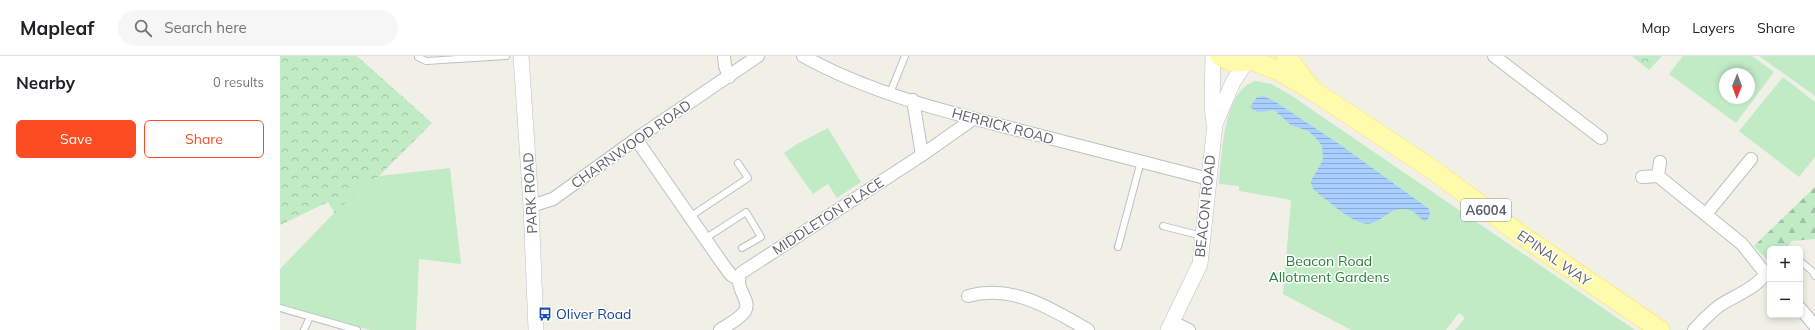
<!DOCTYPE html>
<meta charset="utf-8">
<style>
body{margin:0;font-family:Mulish,sans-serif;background:#f6f6f6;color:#202124}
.controls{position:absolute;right:12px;bottom:12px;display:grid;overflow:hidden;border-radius:6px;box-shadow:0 2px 6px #0003}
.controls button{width:36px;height:36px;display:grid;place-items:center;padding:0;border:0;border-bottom:1px solid #e0e0e0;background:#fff;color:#202124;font:20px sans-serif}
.compass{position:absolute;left:1439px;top:12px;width:36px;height:36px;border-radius:50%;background:#fff;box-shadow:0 2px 6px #0003;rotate:181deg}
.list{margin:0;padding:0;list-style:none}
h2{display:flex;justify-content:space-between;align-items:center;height:52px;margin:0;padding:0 16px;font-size:17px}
h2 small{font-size:13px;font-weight:400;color:#757577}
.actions{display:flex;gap:8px;padding:12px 16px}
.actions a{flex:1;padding:9px 0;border:1px solid #fb4c22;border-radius:6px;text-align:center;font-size:14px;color:#fb4c22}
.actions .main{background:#fb4c22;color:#fff}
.icon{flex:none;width:22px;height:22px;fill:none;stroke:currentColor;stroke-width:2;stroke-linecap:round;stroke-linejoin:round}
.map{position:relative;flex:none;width:1535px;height:274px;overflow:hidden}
header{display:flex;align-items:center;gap:24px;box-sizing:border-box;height:56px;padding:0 20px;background:#fff;border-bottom:1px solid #e0e0e0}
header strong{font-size:19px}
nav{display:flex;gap:22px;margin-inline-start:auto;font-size:14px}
.search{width:280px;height:36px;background:#f6f6f6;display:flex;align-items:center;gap:10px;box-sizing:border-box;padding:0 14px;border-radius:22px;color:#757577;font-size:15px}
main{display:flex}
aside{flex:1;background:#fff}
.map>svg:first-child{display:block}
</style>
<header>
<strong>Mapleaf</strong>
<div class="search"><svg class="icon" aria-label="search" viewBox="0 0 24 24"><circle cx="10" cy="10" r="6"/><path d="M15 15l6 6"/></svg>Search here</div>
<nav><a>Map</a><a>Layers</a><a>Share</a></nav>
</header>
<main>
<aside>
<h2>Nearby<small>0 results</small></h2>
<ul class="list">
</ul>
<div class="actions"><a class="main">Save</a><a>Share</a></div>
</aside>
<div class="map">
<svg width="1535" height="274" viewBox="0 0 1535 274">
<defs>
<pattern id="forest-firs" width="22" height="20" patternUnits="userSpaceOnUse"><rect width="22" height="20" fill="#c0ebc5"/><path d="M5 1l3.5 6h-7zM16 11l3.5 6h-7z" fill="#9fc2a4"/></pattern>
<pattern id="park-crowns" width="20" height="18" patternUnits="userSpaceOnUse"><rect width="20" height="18" fill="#c0ebc5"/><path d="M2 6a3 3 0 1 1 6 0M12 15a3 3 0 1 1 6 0" fill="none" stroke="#9fc2a4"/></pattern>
<pattern id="water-rules" width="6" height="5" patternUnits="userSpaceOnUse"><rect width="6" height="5" fill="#a8cfff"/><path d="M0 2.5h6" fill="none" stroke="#8cabd2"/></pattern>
</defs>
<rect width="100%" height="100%" fill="#f1f0e6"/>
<!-- green -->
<path fill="#c0ebc5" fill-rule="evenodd" d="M1403,0H1472L1494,16L1456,67L1389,18ZM1445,18H1469V42H1445Z
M1479,0H1535V40Z
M1503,21L1535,46V101L1519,121L1459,75Z
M976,25L991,28L1009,38L1355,274H1175L1185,262L1179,257L1166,274H1071L1003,238L1011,144L959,135V130L939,128C942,100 943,33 976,25Z
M548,72L581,126L557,142L548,128L533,138L504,97L517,88Z
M170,112L181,208L139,203L136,274H90L0,250V213L80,130L99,120Z"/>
<!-- forest -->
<path fill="url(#forest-firs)" d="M1535,131V183L1512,185L1505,193H1490V207L1474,190Z"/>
<!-- park -->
<path fill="url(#park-crowns)" d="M0,0H77L152,67L99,120L80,131L55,158L48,146L0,169Z
M1352,0H1382L1369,14Z"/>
<!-- water -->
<path fill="url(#water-rules)" d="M983,40L994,45L1059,88L1149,153L1150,159L1147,164L1144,165C1140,162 1136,157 1132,155C1109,146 1101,172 1083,167C1068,164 1046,143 1034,134L1031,128V125L1043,104L1042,90L1036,82L1028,75L1011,69L994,54C984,55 978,59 970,51L977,41Z"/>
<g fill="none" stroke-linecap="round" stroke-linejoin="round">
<!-- service casing -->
<g stroke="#bdbfc6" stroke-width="8">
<path id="service" d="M138,1L146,5L226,0
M610,37L625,0
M411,160L468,122L458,107
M883,170L922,180
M426,182L466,156L481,181L462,192
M838,191L861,105
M1520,205L1532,215L1535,220
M0,252L77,274
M24,274L30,261"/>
</g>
<!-- minor casing -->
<g stroke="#bdbfc6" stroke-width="14">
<path id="minor" d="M444,0L445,10L449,21
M523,0C591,38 671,57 746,76C807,92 868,107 929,123
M1214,0L1321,82
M633,44L642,99
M356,83L442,207L451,219L459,224
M1378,120L1380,106
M1362,121L1378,120L1462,188L1485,217C1481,230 1450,242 1439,250C1430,257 1422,265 1414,274
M251,150L273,143L356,83L478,0
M1426,158L1471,103
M688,240C733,228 770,252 808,274
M1520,252L1535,270
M893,266L909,274
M440,274C447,269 460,263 465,255C472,244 453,232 461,217L642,99L693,63"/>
</g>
<!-- tertiary casing -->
<g stroke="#bdbfc6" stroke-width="16">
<path id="tertiary" d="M241,0L251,150L256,274
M933,0L932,50L934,67
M888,274L920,208L935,68L953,26L966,6"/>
</g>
<!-- primary casing -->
<g stroke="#ffe251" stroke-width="20">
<path id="primary" d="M940,0C953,9 965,8 978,0
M1006,0L1027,27
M971,4L999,15L1032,34L1153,114L1244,181L1380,274"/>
</g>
<!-- service -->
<use href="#service" stroke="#fff" stroke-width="6"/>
<!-- minor -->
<use href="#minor" stroke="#fff" stroke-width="12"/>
<!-- tertiary -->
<use href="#tertiary" stroke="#fff" stroke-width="15"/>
<!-- primary -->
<use href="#primary" stroke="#fffbad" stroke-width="19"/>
</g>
<!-- icons -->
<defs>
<g id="bus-bare" transform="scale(1.08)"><path d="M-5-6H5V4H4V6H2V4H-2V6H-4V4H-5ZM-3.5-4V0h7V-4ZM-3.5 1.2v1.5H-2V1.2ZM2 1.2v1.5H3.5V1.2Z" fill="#1a4fb4" stroke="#fff" stroke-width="2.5" paint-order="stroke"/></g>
</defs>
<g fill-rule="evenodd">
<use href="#bus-bare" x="265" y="258"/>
</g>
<g text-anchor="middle" stroke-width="3" stroke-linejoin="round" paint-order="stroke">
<!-- shield labels -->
<rect fill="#fff" stroke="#8e9095" stroke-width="1" x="1181" y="143" width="50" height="22" rx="3"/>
<g font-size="13" font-weight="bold" fill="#5d6168">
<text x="1206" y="159">A6004</text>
</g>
<!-- street labels -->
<g font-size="14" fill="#5d6168" stroke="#fff">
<text transform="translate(723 70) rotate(15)" y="5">HERRICK ROAD</text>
<text transform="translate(351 88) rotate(-35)" y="5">CHARNWOOD ROAD</text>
<text transform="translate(250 137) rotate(-93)" y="5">PARK ROAD</text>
<text transform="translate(925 150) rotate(-84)" y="5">BEACON ROAD</text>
<text transform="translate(548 160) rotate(-33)" y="5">MIDDLETON PLACE</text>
<text transform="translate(1274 202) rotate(35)" y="5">EPINAL WAY</text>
</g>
<!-- park labels -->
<g font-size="14" fill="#2a8139" stroke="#fff">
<text x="1049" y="210">Beacon Road<tspan x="1049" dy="16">Allotment Gardens</tspan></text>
</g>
<!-- transit labels -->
<g font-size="14" fill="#164399" stroke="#fff" text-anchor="start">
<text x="276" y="263">Oliver Road</text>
</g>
</g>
</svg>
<div class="controls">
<button>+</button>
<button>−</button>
</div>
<svg class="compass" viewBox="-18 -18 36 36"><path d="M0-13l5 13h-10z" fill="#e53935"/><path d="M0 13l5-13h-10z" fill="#757577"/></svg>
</div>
</main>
